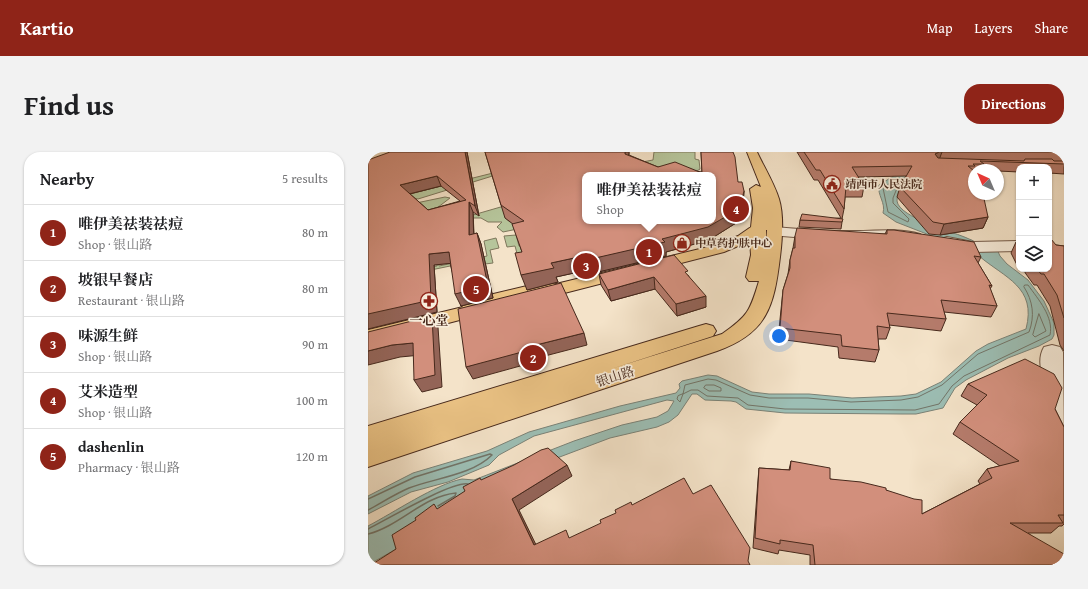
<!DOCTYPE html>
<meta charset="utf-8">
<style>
body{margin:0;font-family:"Gentium Book Plus","Noto Serif SC",serif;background:#f2f2f2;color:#202124}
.controls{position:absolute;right:12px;top:12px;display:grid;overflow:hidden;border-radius:8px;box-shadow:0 1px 3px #0004}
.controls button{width:36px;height:36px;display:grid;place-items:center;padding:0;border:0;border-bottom:1px solid #e0e0e0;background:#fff;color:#202124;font:20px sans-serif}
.compass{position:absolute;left:600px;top:12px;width:36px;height:36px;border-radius:50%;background:#fff;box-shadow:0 1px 3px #0004;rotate:316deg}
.you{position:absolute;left:411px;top:184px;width:14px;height:14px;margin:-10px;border:3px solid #fff;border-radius:50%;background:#1a73e8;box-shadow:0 0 0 6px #1a73e833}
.badge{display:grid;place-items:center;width:26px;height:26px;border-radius:50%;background:#8f2418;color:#fff;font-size:13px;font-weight:700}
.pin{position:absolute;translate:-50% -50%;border:2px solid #fff;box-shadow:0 1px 4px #0006}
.popup{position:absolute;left:214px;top:20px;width:134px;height:52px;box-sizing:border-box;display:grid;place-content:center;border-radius:8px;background:#fff;filter:drop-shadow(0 1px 3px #0005);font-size:13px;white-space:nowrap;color:#757577}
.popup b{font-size:15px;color:#202124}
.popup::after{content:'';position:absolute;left:50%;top:100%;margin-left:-8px;border:8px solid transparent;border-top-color:#fff}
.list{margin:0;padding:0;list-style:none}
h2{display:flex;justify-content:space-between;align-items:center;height:52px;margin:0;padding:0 16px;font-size:17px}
h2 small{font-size:13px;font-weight:400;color:#757577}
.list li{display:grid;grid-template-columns:26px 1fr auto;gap:12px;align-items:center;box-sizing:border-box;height:56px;padding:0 16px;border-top:1px solid #e0e0e0}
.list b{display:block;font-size:15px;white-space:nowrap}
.list p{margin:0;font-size:13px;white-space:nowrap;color:#757577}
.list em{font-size:13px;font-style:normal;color:#757577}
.icon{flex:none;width:22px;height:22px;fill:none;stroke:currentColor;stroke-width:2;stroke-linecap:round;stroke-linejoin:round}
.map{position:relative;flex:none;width:696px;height:413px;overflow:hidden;border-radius:16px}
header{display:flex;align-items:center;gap:24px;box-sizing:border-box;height:56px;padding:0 20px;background:#8f2418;color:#fff}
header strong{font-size:19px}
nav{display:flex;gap:22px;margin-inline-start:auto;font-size:14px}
.intro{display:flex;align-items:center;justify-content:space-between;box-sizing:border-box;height:96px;padding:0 24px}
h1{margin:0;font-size:28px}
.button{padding:10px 18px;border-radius:16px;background:#8f2418;color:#fff;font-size:14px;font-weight:700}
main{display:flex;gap:24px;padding:0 24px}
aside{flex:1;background:#fff;border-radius:16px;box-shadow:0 1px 3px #0004}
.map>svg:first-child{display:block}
</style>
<header>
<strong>Kartio</strong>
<nav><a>Map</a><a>Layers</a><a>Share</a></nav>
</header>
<div class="intro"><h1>Find us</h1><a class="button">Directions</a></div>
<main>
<aside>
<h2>Nearby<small>5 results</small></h2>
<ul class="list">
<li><span class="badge">1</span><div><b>唯伊美祛装祛痘</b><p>Shop · 银山路</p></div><em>80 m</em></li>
<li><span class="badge">2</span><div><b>坡银早餐店</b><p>Restaurant · 银山路</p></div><em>80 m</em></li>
<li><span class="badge">3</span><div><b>味源生鲜</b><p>Shop · 银山路</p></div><em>90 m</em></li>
<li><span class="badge">4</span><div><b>艾米造型</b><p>Shop · 银山路</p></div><em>100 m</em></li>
<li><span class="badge">5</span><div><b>dashenlin</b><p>Pharmacy · 银山路</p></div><em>120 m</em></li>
</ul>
</aside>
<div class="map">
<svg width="696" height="413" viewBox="0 0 696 413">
<rect width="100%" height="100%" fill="#f4e3c9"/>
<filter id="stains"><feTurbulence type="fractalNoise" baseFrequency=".005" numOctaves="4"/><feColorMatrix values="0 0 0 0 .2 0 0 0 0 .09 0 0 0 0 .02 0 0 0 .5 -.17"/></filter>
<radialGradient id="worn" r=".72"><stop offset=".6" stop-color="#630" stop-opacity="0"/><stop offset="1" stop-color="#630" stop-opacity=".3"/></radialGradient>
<!-- green -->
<path fill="#b6c59b" stroke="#7e775c" d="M286,0H327V7L331,8L332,17L329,19L276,16L274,10L285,8Z
M125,21L131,22L50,47L14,38L53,39Z
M77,45L82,46L69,56L70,58L0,61Z
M143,52L141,64L137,66L147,74L217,63L135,80L129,75L134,70H120L113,66H105V63Z
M148,83L151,94L202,86L150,105L147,94L139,95L136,84Z
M128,86L131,96L122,98L125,111L117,112L116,107L0,131V128L69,114L70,108L71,114L119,104L116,89Z"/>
<!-- water -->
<path fill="#9cbeb4" stroke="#7a8277" d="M545,12C541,20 528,40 529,49C531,66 587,80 601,87C605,88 608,91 612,93L569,86L528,70L515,61C518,51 509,43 511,33Z
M628,95L632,104L639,112L660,128L676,149L686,171V183L684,187L671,194L640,206L598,228L587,236L575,256L548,262H534L417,261L378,257L368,250L363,249L337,248L329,242H324L310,263L301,270L289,275L242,286L189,306L0,413V374C25,361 68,332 94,327C98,327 102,328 106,328L206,289L254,273L289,265L300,259L306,249L299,248L166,284L131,303L121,313L80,330L43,340L0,362V344L45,321L119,299L161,280L252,254L308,241L312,236L311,232L314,229L340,223L349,224L384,240L401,242H441L484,246L533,244L548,242L573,230L608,199L620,192L658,177C669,135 637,126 611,104L610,97Z"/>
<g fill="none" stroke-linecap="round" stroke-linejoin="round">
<!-- shore-far1 -->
<path stroke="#727468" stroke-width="1" d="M529,27L532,29L525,46V51L541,67L540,70L520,60L515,36Z
M657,133H660C670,147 686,165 682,183L596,224L584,234L571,252L547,258L417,257L380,253L370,246L339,244L330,238H323L315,242L317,233L340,227L348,228L382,243L401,246H440L483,250L533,248L550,245L574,233L610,202L661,180C667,164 665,149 656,135Z
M671,162L678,179L667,185L665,183Z
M338,233H346L353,236V239H341L336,236Z
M315,242L312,250L309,247L310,244Z"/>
<!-- shore -->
<path stroke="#727468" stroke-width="1.5" d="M0,347L47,325L122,302L124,303C104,323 67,326 41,336C27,342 13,351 0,358
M0,377C18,368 84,329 100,332
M0,382C32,374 55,344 88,341L87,344L70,354"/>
<!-- minor casing -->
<g stroke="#725847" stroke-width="2">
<path id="minor" d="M407,75C430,77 453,79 475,79C501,80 527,75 552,82L555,85L552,88L547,90L523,87L475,89L402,83L399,80L402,77Z
M579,85L605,90L651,89V99L605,100L573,93L571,90L573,87Z
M684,193L692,195L695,200L696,289L687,286L679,268L686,248C676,234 667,210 676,195Z"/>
</g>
<!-- major casing -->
<g stroke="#47291c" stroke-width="2">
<path id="major" d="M379,0H389C396,15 406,31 411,47C416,63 414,89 412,105C406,155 399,181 349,199L0,315V274L331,174L338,172L345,174L348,179L345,184L243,217L354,182C380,164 382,159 391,129H381L378,125L383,103L382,89L356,100L173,147L166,149L158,145L127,153L129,155L126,159L0,192V178L95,155L93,153L96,149L180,129L188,132L344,94L370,84L383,75L385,56L382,37L388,33L393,35ZM398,78H399L398,93Z"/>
</g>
<!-- minor -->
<use href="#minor" fill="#f8eddc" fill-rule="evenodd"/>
<!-- major -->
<use href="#major" fill="#eac284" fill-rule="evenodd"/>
</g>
<!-- wall -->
<path fill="#b57b6b" stroke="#47291c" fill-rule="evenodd" d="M99,0L111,64L105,60L106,82L109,81L113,92L125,146L93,154L82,111L66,113L69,160L0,177V8ZM73,34L92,49L60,58L42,42Z
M117,0H261V3L290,15L334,20L333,0L370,30L376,39L375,52L372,67L368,71L341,88L298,100V104L226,121L224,117L188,125L190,130L159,138L154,100L145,72L137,66L133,53Z
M429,0H696V22L681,21V15H651V20L630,19V18H606V42L620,65L615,76L572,83L561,82L529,45L532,35L538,24L490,25L496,34L494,45H477L476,57L474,67V70L473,77L431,75L432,68L473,66L450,28H446Z
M519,78L613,105L610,111L624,134L622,137L629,154L623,165L576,160L578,167L573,179L521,173L522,176L518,187H510L511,198L507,210L471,206L470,195L410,187L415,138L420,122L422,108L425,96L427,84L517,82Z
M648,90H651V113H649L643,101Z
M688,93L696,94V199L692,193L682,154L669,133H666L658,122L655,117H681Z
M231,122L320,123L338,155L309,164L287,137L243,149L233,133Z
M600,232L687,257L696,275V372L694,374H691L683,381H660L696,413H442V403L411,398L410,402L385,396L390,328L391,316L421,318L423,309L462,327L518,338L554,362L612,332L610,329L619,317L632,314L585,282L592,270L609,253L593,244Z"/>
<!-- shaded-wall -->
<path fill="#936457" stroke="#47291c" d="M97,0H99L111,64L107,54Z
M257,0H261V1L258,13L257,2Z
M571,0H574L571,8L567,2Z
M69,24L73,34L37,43L32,33Z
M376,39L375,52L372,67L368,71L341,88L298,100V104L226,121L223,107L294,87Z
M101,50L105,60L106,93L101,83Z
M620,65L615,76L572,83L576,72Z
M109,81L113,92L125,146L93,154L87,142Z
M81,100L86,111L66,113L69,160L0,177V162L61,102Z
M220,103L224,117L188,125L190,130L159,138L153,123L183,111Z
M286,125L287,137L243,149L240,138Z
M338,144V155L309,164L308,152Z
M64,164L70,175L74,235L54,240L46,228Z
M216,181L219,193L173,205L174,208L105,227L98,215L168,193Z
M45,191L53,203L32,205L0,213V199L24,193Z
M199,313L204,324L151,358L173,403L166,393L144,347Z"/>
<!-- building -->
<path fill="#d28f7c" stroke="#47291c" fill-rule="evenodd" d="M22,0H97L107,54L101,50V83L109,81L120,134L87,142L81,100L61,102L63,148L0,162V8ZM69,24L98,48L60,58L32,33Z
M117,0H257V2L290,15L307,10L334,21L333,0H365L367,5L370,30H374L376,39L372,55L369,58L340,75L294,87L297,90L223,107L220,103L183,111L186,116L153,123L147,101L154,100L144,72L156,69L133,53ZM217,23H345V69H217Z
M436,0H571L567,2L570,6L656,9L657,7H684L686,9H696V12L612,9L616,12H605L607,14H600L606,19V42H615L620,65L576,72L565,70L532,35L544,14L484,15L496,34L478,35L476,57L452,18H448Z
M434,62L475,67L474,70L432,68Z
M429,76L519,82V78H526L606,90L613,105L606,104L624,134L621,133L629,154L573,148L578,167L519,161L522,176L509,174L511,198L474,194L473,183L412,176L415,138L422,116V108L425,96H427V84Z
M681,87H683L688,93L696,94V166L689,143L676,122H673L669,117H681Z
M648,90H651V95Z
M306,103L320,119L317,120L338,144L308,152L286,125L240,138L231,122Z
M193,131L216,181L168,193L169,196L98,215L90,157Z
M64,164L67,223L46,228L45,191L24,193L0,199V180Z
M657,207L686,222L694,236L687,257L696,275V363H690L695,371H642L696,402V413H447L445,393L412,388V392L387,386L391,316L422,318L423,309L462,316V327L493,330L518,336V338L546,347L554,348V362L624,326L619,317L651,309L592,270L619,243L600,232Z
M180,296L199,313L144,347L166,393L198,378L201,386L233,371L232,368L248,361L247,358L263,350L264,353L316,326L325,342L343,333L382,396L380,409L382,413H3L28,397L24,383L48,368L47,366L66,352L69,357L97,339L95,335L112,326L113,328L146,313L173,298Z"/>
<!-- icons -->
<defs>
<g id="civic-ring" transform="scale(0.9)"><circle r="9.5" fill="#f8eddc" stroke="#8f2418" stroke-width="1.5"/><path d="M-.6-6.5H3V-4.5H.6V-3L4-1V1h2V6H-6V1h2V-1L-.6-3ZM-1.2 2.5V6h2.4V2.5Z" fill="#8f2418"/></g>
<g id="shop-ring" transform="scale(0.9)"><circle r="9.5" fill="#f8eddc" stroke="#8f2418" stroke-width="1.5"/><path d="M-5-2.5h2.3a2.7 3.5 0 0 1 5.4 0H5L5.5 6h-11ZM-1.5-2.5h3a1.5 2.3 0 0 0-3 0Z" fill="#8f2418"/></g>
<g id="pharmacy-ring" transform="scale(0.9)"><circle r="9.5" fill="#f8eddc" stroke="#8f2418" stroke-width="1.5"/><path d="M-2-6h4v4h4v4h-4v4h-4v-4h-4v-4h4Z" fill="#8f2418"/></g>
</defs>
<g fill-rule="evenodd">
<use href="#civic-ring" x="464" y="32"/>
<use href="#shop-ring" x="314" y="91"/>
<use href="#pharmacy-ring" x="61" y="149"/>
</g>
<g text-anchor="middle" stroke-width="3.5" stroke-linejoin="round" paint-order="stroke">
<!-- far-poi labels -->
<g font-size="11" font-weight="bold" fill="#47291c" stroke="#f8eddc" text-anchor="start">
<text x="477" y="36">靖西市人民法院</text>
<text x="327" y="95">中草药护肤中心</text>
</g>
<!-- poi labels -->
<g font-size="13" font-weight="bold" fill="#47291c" stroke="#f8eddc">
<text x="61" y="173">一心堂</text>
</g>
<!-- street labels -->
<g font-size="13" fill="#47291c" stroke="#f8eddc">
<text transform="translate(247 224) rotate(-18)" y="5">银山路</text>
</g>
</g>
<rect width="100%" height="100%" filter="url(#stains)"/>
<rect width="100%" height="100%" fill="url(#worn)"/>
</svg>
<div class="controls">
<button>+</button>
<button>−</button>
<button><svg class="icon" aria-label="layers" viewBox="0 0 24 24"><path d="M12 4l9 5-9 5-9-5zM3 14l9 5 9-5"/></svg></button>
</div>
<svg class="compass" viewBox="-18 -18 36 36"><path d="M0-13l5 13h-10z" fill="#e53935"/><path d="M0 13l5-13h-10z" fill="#757577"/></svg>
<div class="you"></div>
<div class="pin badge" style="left:281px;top:100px">1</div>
<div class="popup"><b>唯伊美祛装祛痘</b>Shop</div>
<div class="pin badge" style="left:165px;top:206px">2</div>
<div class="pin badge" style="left:218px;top:114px">3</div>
<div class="pin badge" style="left:368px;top:57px">4</div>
<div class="pin badge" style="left:108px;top:137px">5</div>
</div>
</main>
